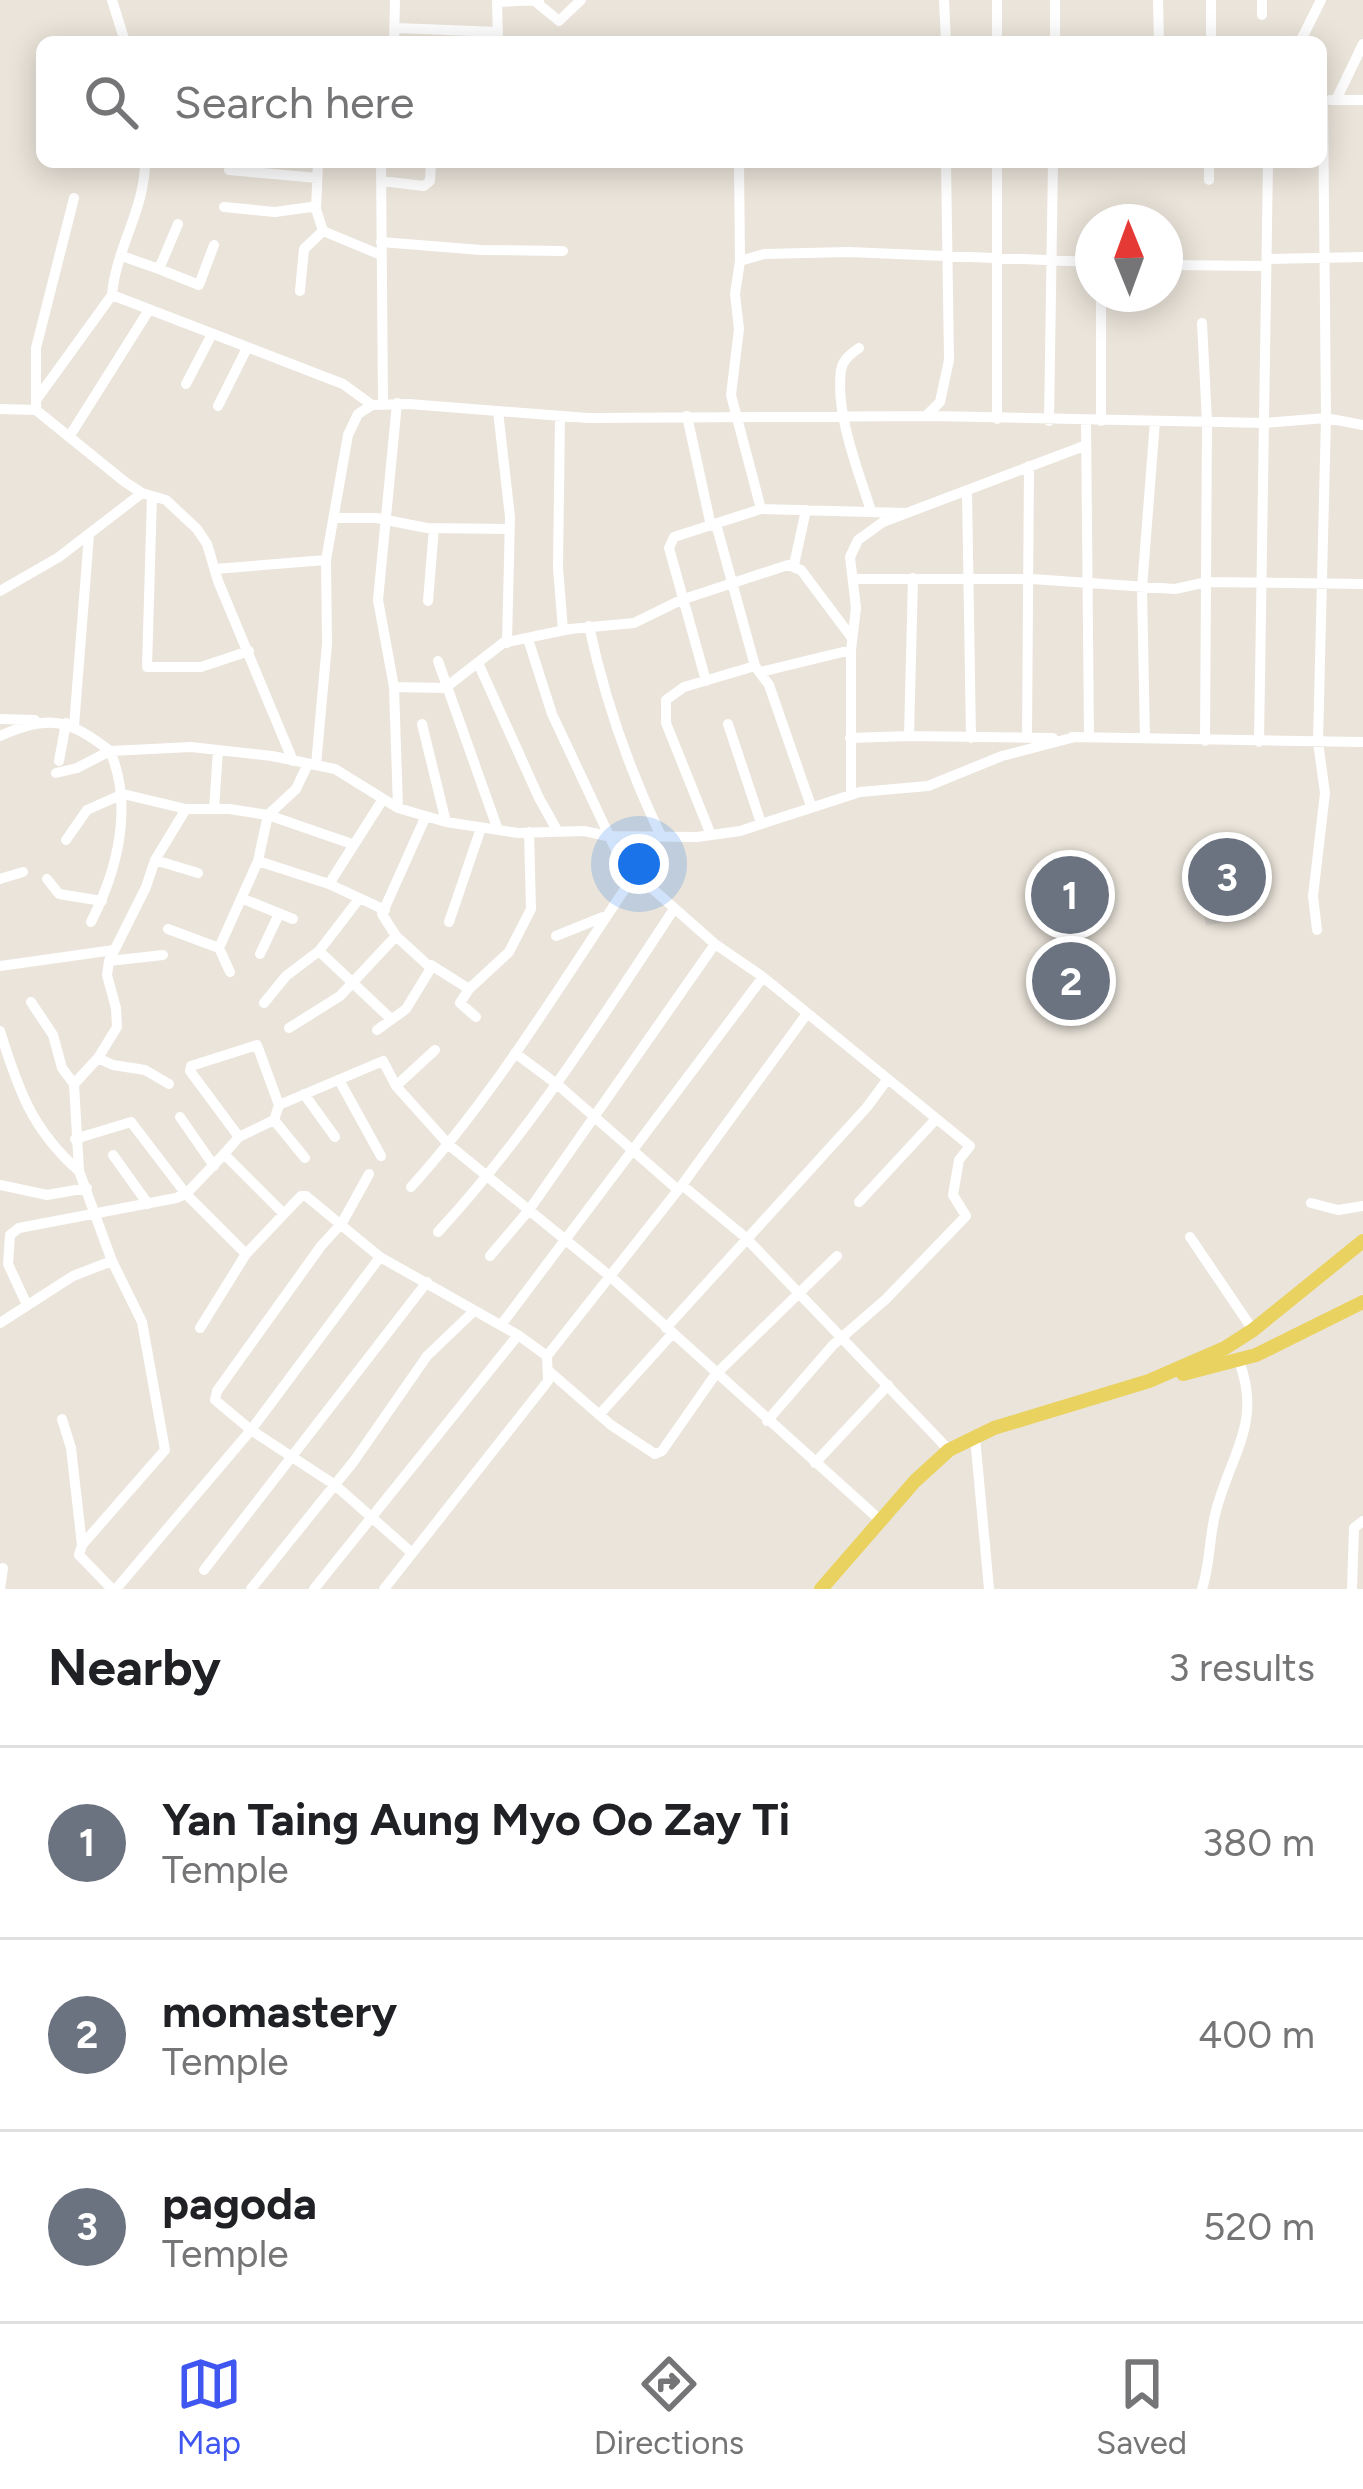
<!DOCTYPE html>
<style>
body{margin:0;font-family:Figtree,sans-serif;background:#f2f2f2;color:#202124}
.compass{position:absolute;left:1075px;top:204px;width:108px;height:108px;border-radius:50%;background:#fff;box-shadow:0 6px 30px #0003;rotate:359deg}
.you{position:absolute;left:639px;top:864px;width:42px;height:42px;margin:-30px;border:9px solid #fff;border-radius:50%;background:#1a73e8;box-shadow:0 0 0 18px #1a73e833}
.badge{display:grid;place-items:center;width:78px;height:78px;border-radius:50%;background:#4056f1;color:#fff;font-size:39px;font-weight:700}
.pin{position:absolute;translate:-50% -50%;border:6px solid #fff;box-shadow:0 3px 12px #0006}
.list{margin:0;padding:0;list-style:none}
h2{display:flex;justify-content:space-between;align-items:center;height:156px;margin:0;padding:0 48px;font-size:51px}
h2 small{font-size:39px;font-weight:400;color:#757577}
.list li{display:grid;grid-template-columns:78px 1fr auto;gap:36px;align-items:center;box-sizing:border-box;height:192px;padding:0 48px;border-top:3px solid #e0e0e0}
.list b{display:block;font-size:45px;white-space:nowrap}
.list p{margin:0;font-size:39px;white-space:nowrap;color:#757577}
.list em{font-size:39px;font-style:normal;color:#757577}
.icon{flex:none;width:66px;height:66px;fill:none;stroke:currentColor;stroke-width:2;stroke-linecap:round;stroke-linejoin:round}
.map{position:relative;flex:none;width:1363px;height:1589px;overflow:hidden}
.search{position:absolute;background:#fff;box-shadow:0 6px 30px #0003;left:36px;right:36px;top:36px;height:132px;display:flex;align-items:center;gap:30px;box-sizing:border-box;padding:0 42px;border-radius:18px;color:#757577;font-size:45px}
.sheet{height:732px;background:#fff}
nav{display:flex;justify-content:space-around;align-items:center;box-sizing:border-box;height:168px;border-top:3px solid #e0e0e0;background:#fff;font-size:33px;color:#757577}
nav a{display:grid;justify-items:center;gap:6px}
nav .on{color:#4056f1}
.map>svg:first-child{display:block}
</style>
<div class="map">
<svg width="1363" height="1589" viewBox="0 0 1363 1589">
<rect width="100%" height="100%" fill="#eae4da"/>
<!-- plaza -->
<path fill="#dbd7d1" d="M1246,862L1256,915L1206,926L1195,869Z"/>
<g fill="none" stroke-linecap="round" stroke-linejoin="round">
<!-- minor -->
<path stroke="#fff" stroke-width="10" d="M112,0L125,42
M497,0L498,42
M944,0L946,42
M1158,0L1159,42
M497,2L539,0
M536,2L559,21L581,0
M1262,15V0
M397,28L498,32
M394,42L395,0
M997,42V0
M1055,42V0
M1211,42V0
M1300,42L1321,0
M1330,100H1363
M1336,100L1363,44
M145,162C145,209 116,248 112,295L343,384L372,405
M381,162L383,403
M739,162L740,261
M229,170L317,178
M1209,180V162
M381,181L424,186L430,181L431,162
M74,198L36,348V410L125,482L142,493L166,500L197,529L207,544L218,581L293,761
M224,207L275,212L311,207L316,209L323,231L381,255
M316,209L318,162
M381,242L481,250L563,251
M122,256L159,269L178,224
M1267,259L1363,257
M1165,265L1266,266
M159,269L199,285L214,245
M300,291L304,249L323,231
M1202,323L1207,422L1205,741
M859,348C851,354 843,359 841,370C835,413 858,470 871,511
M186,384L212,334
M36,400L112,295
M397,403L378,600L394,687L398,808
M218,406L247,348
M0,409L36,410
M498,411L510,517L507,643
M560,416L558,568L563,630
M687,416L711,526
M926,416L940,402L949,360L946,162
M997,419V162
M1049,421L1053,162
M1086,421L1089,736
M1101,421V294
M69,437L149,310
M967,491L971,738
M152,496L147,667H201L249,651
M761,509L731,395L739,329L735,294L740,261L764,254L848,252L1093,262
M335,518H376L427,528L509,529
M716,524L755,666L769,685L811,806
M794,565L806,510
M215,569L326,560
M913,578L909,736L1053,738
M854,579H1032L1175,589L1207,582L1363,584
M0,591L59,557L142,493
M428,601L434,528
M589,626C605,701 628,767 661,836
M528,639L552,714L621,861L715,944L763,977L970,1146L959,1160L953,1195L966,1216L886,1299L833,1345L767,1421
M438,661L498,830
M479,665L539,798L558,832
M761,672L851,650
M706,681L669,548L674,537L761,509L905,513
M394,687L445,688L503,643L570,629L634,623L681,600L788,565L801,570L852,638
M0,719L35,720
M422,724L446,822
M728,724L761,823
M74,726L89,535
M0,736C48,714 69,719 110,751C134,807 117,871 91,922
M1072,737L1363,742
M850,738L909,736
M1027,738L1029,466
M1145,738L1142,588L1155,421
M1259,742L1268,162
M59,761L66,723
M316,765L327,644L326,560L348,435L358,414L372,405L409,404L588,418L932,416L1265,423L1326,418L1363,425
M56,773L77,768L110,751L191,747L272,756L335,769L398,808L446,822L518,833L584,831L607,836L697,837L740,831L860,792L928,786L1002,756L1075,737
M851,795V650L856,608L850,557L858,540L883,522L1084,446
M214,809L218,750
M711,835L666,723V700L684,687L755,666
M66,840L87,810L123,794L186,809
M155,860L198,873
M258,861L329,884L385,910
M0,879L23,872
M47,879L59,894L102,901
M329,884L383,799
M241,898L293,919
M449,922L481,828
M168,929L219,948L230,972
M1317,930L1313,896L1325,793L1318,742L1326,418L1323,100
M556,936L603,917
M219,948L258,861L268,815L296,789L307,766
M319,951L391,1019
M260,954L279,914
M109,961L163,955
M431,965L469,989L509,952L531,909L529,832
M0,966L114,950
M469,989L460,1003L476,1017
M31,1002L53,1035L62,1068L74,1084
M264,1003L286,976L319,951L359,899
M289,1028L340,996L396,936
M377,1030L406,1009L431,968L396,936L382,914L425,818
M0,1031C18,1089 32,1130 79,1171
M515,1053L558,1085L677,1189
M98,1058L113,1065L145,1070L169,1084
M339,1080L381,1156
M396,1086L435,1050
M304,1094L335,1137
M279,1105L383,1061L396,1086L449,1145L611,1277L880,1520
M180,1117L214,1166
M239,1137L190,1071L191,1066L257,1045L279,1105L274,1120
M75,1139L131,1122L186,1194L246,1254
M224,1154L239,1137L274,1120L305,1158
M113,1155L148,1204
M369,1174L342,1223L321,1246L217,1391L215,1400L251,1430L335,1485L412,1553
M0,1185L47,1195L87,1188
M682,1185L745,1237L949,1450
M411,1187C497,1092 563,980 635,874
M859,1202L936,1119
M1311,1203L1338,1210L1363,1206
M438,1232C529,1133 600,1021 674,909
M1190,1237L1253,1330
M490,1256L529,1210L715,944
M27,1305L8,1264L10,1235L19,1228L176,1198L186,1194L224,1154L284,1214
M0,1323L73,1276L112,1261
M501,1325L763,977
M200,1328L246,1254L301,1196H306L380,1257L518,1335L547,1356L682,1185L806,1015
M666,1328L867,1107L887,1080
M550,1372L611,1425L655,1454L662,1451L715,1375L837,1256
M599,1415L672,1334
M62,1419L71,1448L82,1545
M975,1437L989,1589
M815,1463L888,1385
M204,1570L427,1282
M0,1589L3,1568
M112,1589L79,1555L82,1545L165,1450L142,1322L112,1261L79,1171L74,1084L98,1058L117,1027L116,1008L107,975L109,961L146,887L155,860L186,809H229L268,815L352,844
M116,1589L251,1430L380,1257
M251,1589L354,1461L427,1356L474,1311
M314,1589L518,1335
M384,1589L548,1381L547,1356
M1202,1589C1210,1565 1209,1539 1215,1515C1229,1456 1263,1424 1239,1361
M1352,1589L1354,1528L1363,1521"/>
<!-- major -->
<path stroke="#ead260" stroke-width="14" d="M1183,1374L1256,1355L1363,1302
M821,1589L915,1481L949,1450L994,1428L1149,1381L1225,1348L1253,1330L1363,1241"/>
</g>
</svg>
<svg class="compass" viewBox="-18 -18 36 36"><path d="M0-13l5 13h-10z" fill="#e53935"/><path d="M0 13l5-13h-10z" fill="#757577"/></svg>
<div class="you"></div>
<div class="pin badge" style="left:1070px;top:895px;background:#6b7280">1</div>
<div class="pin badge" style="left:1071px;top:981px;background:#6b7280">2</div>
<div class="pin badge" style="left:1227px;top:877px;background:#6b7280">3</div>
<div class="search"><svg class="icon" aria-label="search" viewBox="0 0 24 24"><circle cx="10" cy="10" r="6"/><path d="M15 15l6 6"/></svg>Search here</div>
</div>
<section class="sheet">
<h2>Nearby<small>3 results</small></h2>
<ul class="list">
<li><span class="badge" style="background:#6b7280">1</span><div><b>Yan Taing Aung Myo Oo Zay Ti</b><p>Temple</p></div><em>380 m</em></li>
<li><span class="badge" style="background:#6b7280">2</span><div><b>momastery</b><p>Temple</p></div><em>400 m</em></li>
<li><span class="badge" style="background:#6b7280">3</span><div><b>pagoda</b><p>Temple</p></div><em>520 m</em></li>
</ul>
</section>
<nav>
<a class="on"><svg class="icon" aria-label="map" viewBox="0 0 24 24"><path d="M3 6l6-2 6 2 6-2v14l-6 2-6-2-6 2zM9 4v14M15 6v14"/></svg>Map</a>
<a><svg class="icon" aria-label="directions" viewBox="0 0 24 24"><path d="M12 3l9 9-9 9-9-9zM9 14v-3h6M13 9l2 2-2 2"/></svg>Directions</a>
<a><svg class="icon" aria-label="saved" viewBox="0 0 24 24"><path d="M7 4h10v16l-5-4-5 4z"/></svg>Saved</a>
</nav>
